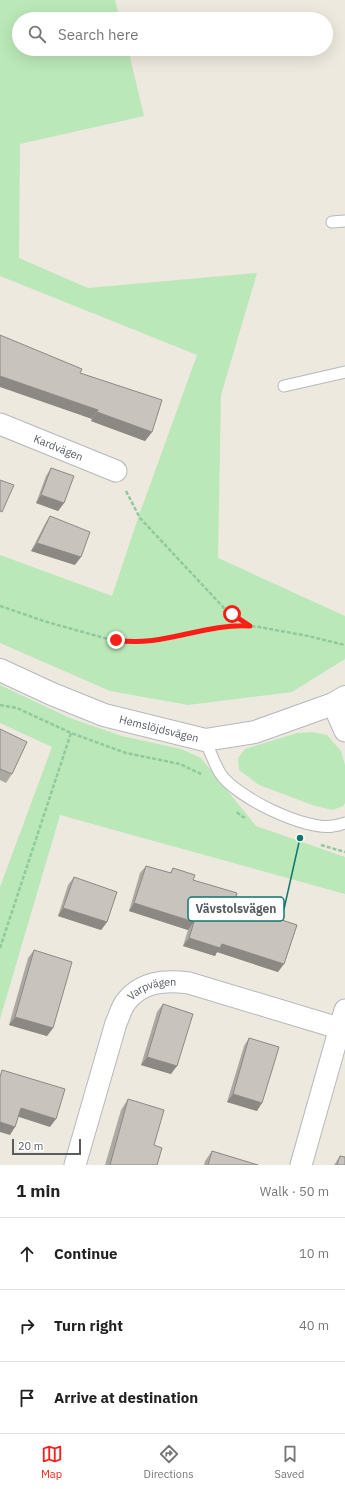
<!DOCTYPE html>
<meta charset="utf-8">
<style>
body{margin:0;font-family:"IBM Plex Sans",sans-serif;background:#f6f6f6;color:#222}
.scale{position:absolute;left:12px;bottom:10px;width:69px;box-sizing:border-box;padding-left:4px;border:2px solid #585d62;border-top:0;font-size:11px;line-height:14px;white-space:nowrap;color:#585d62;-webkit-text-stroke:3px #fff;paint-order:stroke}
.stop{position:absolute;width:12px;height:12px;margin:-9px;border:3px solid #fa1e17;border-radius:50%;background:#fff}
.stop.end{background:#fa1e17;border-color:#fff;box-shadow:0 1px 4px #0008}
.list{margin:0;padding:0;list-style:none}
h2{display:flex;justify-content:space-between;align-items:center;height:52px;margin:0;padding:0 16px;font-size:17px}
h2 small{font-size:13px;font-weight:400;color:#767676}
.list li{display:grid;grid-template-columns:26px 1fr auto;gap:12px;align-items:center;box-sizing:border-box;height:72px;padding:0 16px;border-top:1px solid #e0e0e0}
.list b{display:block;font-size:15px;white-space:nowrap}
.list em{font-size:13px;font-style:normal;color:#767676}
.icon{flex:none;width:22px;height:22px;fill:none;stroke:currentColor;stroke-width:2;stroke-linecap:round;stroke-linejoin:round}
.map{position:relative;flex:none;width:345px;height:1165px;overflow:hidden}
.search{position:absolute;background:#fff;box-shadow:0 4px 16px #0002;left:12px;right:12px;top:12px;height:44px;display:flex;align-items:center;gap:10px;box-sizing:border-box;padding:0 14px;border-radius:22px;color:#767676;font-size:15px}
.sheet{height:268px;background:#fff}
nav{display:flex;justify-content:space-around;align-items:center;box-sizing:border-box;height:56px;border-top:1px solid #e0e0e0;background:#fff;font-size:11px;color:#767676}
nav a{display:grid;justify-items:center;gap:2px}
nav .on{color:#fa1e17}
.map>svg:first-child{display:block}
</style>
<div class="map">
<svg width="345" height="1165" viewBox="0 0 345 1165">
<rect width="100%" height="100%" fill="#ede9de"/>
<!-- green -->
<path fill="#bae8b8" d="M0,0H115L120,19H19V49H128L144,116L20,144L19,258L88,288L257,273L221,395L218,558L345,616V659L292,692L188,705L110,691L0,643V555L112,596L138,518L197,355L0,276Z
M0,685L70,718L122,736L181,749L201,758L256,826L345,857V894L60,815L0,1019V887L52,747L0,723Z
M312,732L327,735L341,751L345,765V803L343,806L333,810L315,806L259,785L239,770L238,758L245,749L297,733Z"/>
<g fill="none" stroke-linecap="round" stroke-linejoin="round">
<!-- service casing -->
<g stroke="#b5b8be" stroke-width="13">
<path id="service" d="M332,222L345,221
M284,386L345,372
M205,740C210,751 214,763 220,773C235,797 306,831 333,826C337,826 341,824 345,823"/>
</g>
<!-- minor casing -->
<g stroke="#b5b8be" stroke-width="23">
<g id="minor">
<path id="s1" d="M0,424L116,471"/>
<path d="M333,704L345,731"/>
<path id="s2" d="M75,1165L116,1023C119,1017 121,1009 125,1003C141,981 165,980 189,983L345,1030"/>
<path d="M301,1165L345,1010"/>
</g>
</g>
<!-- tertiary casing -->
<g stroke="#b5b8be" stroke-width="24">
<g id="tertiary">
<path id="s3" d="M0,670L52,694L104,715L205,740L255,732L333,704L345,697"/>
</g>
</g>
<!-- path -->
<path stroke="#90c99d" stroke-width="2.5" stroke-dasharray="4 2" stroke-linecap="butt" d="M126,491L140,518L224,608L250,625
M0,606L47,622L108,639L123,641L162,639L202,630L236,625L259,627L308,636L345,645
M0,705L17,708L71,733L126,753L180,764L201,774
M237,812L241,816L246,818
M321,845L345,852
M0,948L71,733"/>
<!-- service -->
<use href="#service" stroke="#fff" stroke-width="11"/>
<!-- minor -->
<use href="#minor" stroke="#fff" stroke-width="21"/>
<!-- tertiary -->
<use href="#tertiary" stroke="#fff" stroke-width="22"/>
</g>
<!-- wall -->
<path fill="#aca8a2" d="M80,373L152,432L145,441L91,421L92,419Z
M51,468L64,503L58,511L36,503L46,476Z
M50,516L75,565L31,551L45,524Z
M0,729L12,774L6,783L0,780Z
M146,866L170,873L173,868L193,880L236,897L264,914L278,972L217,952L215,956L183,946L188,930L129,911L140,873Z
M74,877L107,922L101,930L58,916L68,885Z
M34,950L53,1028L47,1036L9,1025L28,958Z
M163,1004L171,1074L141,1065L157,1012Z
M249,1038L257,1111L227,1102L244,1046Z
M128,1099L154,1145L157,1165H105L121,1110Z
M212,1151L258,1165H204L205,1161Z
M340,1156L345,1165H334Z"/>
<!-- shaded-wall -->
<path fill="#8c8884" d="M0,376L98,410L92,419L0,387Z
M97,412L152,432L145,441L91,421Z
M41,495L64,503L58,511L36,503Z
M37,543L81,557L75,565L31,551Z
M134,903L194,922L188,930L129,911Z
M63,908L107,922L101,930L58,916Z
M189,938L222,944L284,964L278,972L217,952L215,956L183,946Z
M15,1017L53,1028L47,1036L9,1025Z
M147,1057L177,1066L171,1074L141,1065Z
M233,1094L262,1103L257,1111L227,1102Z
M21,1108L56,1119L50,1127L16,1116Z
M0,1122L15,1127L10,1135L0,1132Z"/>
<!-- building -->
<path fill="#c8c3bc" stroke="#8c8884" d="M0,335L82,369L80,373L162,400L152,432L97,412L98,410L0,376Z
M51,468L74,476L64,503L41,495Z
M0,480L14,485L2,512L0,511Z
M50,516L90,532L81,557L37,543Z
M0,729L27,742L12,774L0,769Z
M146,866L171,873L173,868L195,875L193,880L237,893L236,897L266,906L264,914L297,925L284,964L222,944L220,948L189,938L194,922L134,903Z
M74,877L117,892L107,922L63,908Z
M34,950L72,962L53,1028L15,1017Z
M163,1004L193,1014L177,1066L147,1057Z
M249,1038L279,1047L262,1103L233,1094Z
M2,1070L65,1089L56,1119L21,1108L15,1127L0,1122V1077Z
M128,1099L164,1110L154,1145L162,1148L157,1165H110Z
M212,1151L258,1165H208Z
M340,1156L345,1157V1165H337Z"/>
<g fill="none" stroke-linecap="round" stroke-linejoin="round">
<!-- route -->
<path stroke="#fa1e17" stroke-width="5" d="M116,640C162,648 203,623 250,626L232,614"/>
</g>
<g text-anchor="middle" stroke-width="4" stroke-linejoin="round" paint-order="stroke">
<!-- street labels -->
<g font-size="11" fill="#585d62" stroke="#fff">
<text dy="4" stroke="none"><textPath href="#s1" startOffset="63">Kardvägen</textPath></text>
<text dy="4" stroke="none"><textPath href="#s3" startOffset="170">Hemslöjdsvägen</textPath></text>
<text dy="4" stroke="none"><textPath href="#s2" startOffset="202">Varpvägen</textPath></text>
</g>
</g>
<!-- callouts -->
<path fill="none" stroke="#0f766e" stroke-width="1.5" d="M300 838L284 909"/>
<circle fill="#0f766e" stroke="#fff" stroke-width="1.5" cx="300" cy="838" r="4"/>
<rect fill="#fff" stroke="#0f766e" stroke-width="1.5" x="188" y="897" width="96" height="24" rx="4"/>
<g font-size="12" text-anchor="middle" font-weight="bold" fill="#585d62">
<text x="236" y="913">Vävstolsvägen</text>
</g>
</svg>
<div class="scale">20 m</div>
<div class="stop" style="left:232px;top:614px"></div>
<div class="stop end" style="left:116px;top:640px"></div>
<div class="search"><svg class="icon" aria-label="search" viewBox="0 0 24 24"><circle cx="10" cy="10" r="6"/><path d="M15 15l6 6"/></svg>Search here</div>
</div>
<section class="sheet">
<h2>1 min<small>Walk · 50 m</small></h2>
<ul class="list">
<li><svg class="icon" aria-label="ahead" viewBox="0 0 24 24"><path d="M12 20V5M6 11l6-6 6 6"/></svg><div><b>Continue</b></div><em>10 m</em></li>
<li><svg class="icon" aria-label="right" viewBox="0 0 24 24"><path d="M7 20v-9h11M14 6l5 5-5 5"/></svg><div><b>Turn right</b></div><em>40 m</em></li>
<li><svg class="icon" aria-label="arrive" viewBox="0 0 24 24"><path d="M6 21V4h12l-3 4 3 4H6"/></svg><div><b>Arrive at destination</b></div></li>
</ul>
</section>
<nav>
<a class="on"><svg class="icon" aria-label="map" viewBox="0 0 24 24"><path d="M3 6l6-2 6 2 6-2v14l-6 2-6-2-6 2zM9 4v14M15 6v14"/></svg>Map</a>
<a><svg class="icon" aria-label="directions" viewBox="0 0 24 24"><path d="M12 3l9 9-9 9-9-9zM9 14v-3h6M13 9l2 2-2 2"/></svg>Directions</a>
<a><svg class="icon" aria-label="saved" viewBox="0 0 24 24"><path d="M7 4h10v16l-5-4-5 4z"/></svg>Saved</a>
</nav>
